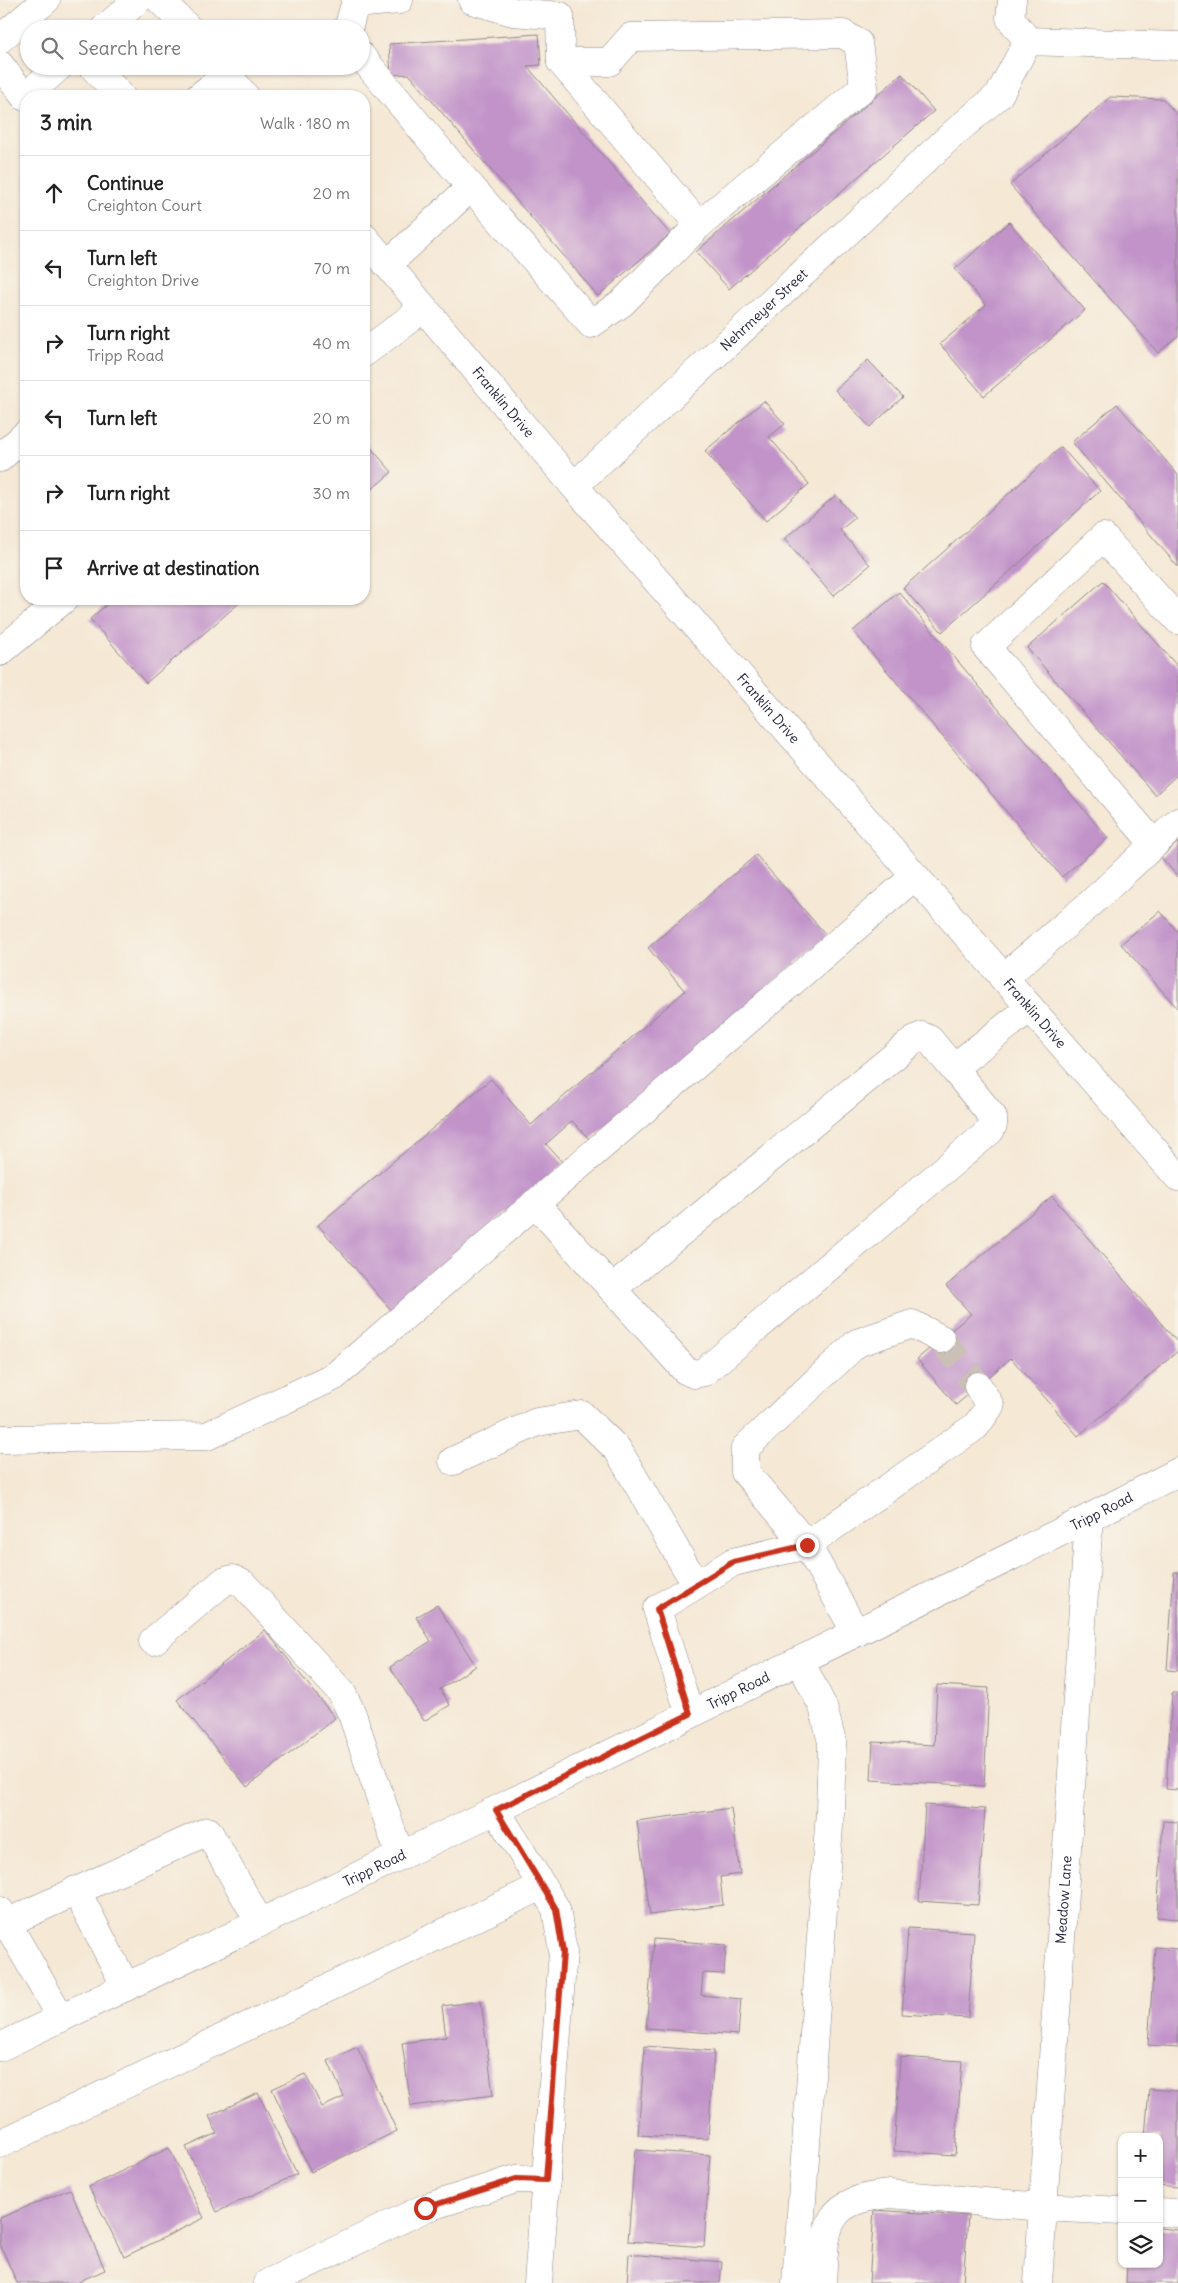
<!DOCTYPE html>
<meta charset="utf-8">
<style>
body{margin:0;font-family:Delius,sans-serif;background:#f6f6f6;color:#222}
.controls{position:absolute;right:15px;bottom:15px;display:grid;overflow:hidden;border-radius:10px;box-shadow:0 1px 4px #0004}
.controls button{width:45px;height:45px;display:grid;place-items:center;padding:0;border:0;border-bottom:1px solid #e0e0e0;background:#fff;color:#222;font:25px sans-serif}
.stop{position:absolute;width:15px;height:15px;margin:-11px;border:4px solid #c8321e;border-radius:50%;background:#fff}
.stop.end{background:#c8321e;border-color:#fff;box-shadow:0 1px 5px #0008}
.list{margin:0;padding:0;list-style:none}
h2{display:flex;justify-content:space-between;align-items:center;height:65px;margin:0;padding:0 20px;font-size:21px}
h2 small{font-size:16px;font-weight:400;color:#767676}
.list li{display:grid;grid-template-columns:32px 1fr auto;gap:15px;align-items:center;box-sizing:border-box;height:75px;padding:0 20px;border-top:1px solid #e0e0e0}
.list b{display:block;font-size:19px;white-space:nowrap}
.list p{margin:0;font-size:16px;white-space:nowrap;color:#767676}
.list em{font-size:16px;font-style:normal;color:#767676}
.icon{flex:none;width:28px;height:28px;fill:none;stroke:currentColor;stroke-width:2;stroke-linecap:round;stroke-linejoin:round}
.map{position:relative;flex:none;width:1178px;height:2283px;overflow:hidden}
.search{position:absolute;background:#fff;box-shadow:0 1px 4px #0004;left:20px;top:20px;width:350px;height:55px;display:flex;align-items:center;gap:12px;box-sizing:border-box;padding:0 18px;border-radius:28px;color:#767676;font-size:19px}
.panel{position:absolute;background:#fff;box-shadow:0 1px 4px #0004;left:20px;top:90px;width:350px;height:515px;border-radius:20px}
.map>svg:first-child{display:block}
</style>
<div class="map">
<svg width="1178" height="2283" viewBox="0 0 1178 2283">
<rect width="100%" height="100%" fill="#f7f3e8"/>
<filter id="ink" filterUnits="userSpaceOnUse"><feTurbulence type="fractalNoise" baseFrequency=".02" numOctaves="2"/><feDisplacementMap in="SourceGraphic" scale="10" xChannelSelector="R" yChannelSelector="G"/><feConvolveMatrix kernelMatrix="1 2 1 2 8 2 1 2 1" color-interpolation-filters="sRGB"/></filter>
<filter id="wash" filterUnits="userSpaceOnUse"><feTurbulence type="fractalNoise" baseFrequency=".0096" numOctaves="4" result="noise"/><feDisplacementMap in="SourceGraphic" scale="20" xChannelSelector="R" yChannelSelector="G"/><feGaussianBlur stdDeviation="1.12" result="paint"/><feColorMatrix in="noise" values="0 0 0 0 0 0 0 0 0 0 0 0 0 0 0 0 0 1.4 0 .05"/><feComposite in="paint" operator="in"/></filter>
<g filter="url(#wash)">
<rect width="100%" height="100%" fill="#f5e8d5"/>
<g id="blocks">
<!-- building -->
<path fill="#c193c9" d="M539,34L541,65L527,66L670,234L598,296L409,74L391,75L389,44Z
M902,74L934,111L729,289L696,252Z
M1110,97L1163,99L1178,116V336L1158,353L1010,185Z
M1009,222L1085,310L984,396L940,344L986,305L955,269Z
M868,360L903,397L870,427L835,390Z
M764,401L785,424L769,437L809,484L766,521L705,451Z
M1117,404L1178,475V567L1072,442Z
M364,440L392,472L364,496Z
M1061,447L1100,491L942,632L903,588Z
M836,495L855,518L840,530L870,565L833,596L784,539Z
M1103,581L1178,667V774L1155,795L1027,648Z
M899,592L1108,838L1062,877L853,631Z
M113,599H244L146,683L90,619Z
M1178,842V877L1161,857Z
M756,855L827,936L590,1140L572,1121L546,1144L564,1164L391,1310L318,1225L491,1079L531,1125L685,991L648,948Z
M1160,911L1178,932V1009L1121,944Z
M1052,1196L1178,1343V1351L1078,1436L1011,1358L956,1405L917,1359L971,1314L946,1286Z
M1174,1572H1178V1671L1167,1670Z
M437,1605L476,1666L440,1689L450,1705L424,1721L390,1667L431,1641L416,1617Z
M265,1630L335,1718L247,1787L177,1700Z
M937,1685L989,1688L984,1786L871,1780L873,1742L934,1745Z
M1172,1693H1178V1790L1166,1789Z
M925,1805L985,1809L978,1905L919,1901Z
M731,1808L740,1874L720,1877L723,1905L650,1915L637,1821Z
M1163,1821L1178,1822V1919L1157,1917Z
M908,1928L974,1932L968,2018L902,2014Z
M654,1939L726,1945L724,1974L703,1973L701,1995L741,1999L738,2035L646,2028Z
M1155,1947L1178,1949V2047L1148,2045Z
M481,2001L493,2095L411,2106L402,2043L446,2037L442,2006Z
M645,2046L714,2051L708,2139L638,2135Z
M357,2047L397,2131L311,2172L272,2089L305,2074L322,2107L344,2097L328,2061Z
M900,2057L962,2061L955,2155L894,2151Z
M1149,2089L1178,2091V2187L1159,2185V2137H1145Z
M258,2093L297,2174L217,2212L186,2147L217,2133L209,2116Z
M169,2148L204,2218L124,2257L89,2187Z
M635,2150L710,2155L704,2247L628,2241Z
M70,2189L105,2270L75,2283H17L0,2244V2218Z
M874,2210L968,2216L963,2283H869Z
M1159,2228L1178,2230V2283H1126L1127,2264H1159Z
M629,2254L722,2262L720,2283H627Z"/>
</g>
</g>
<g filter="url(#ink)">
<use href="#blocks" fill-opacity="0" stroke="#8c8588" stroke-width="1"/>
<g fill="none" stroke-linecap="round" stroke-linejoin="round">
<!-- minor-tunnel -->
<path stroke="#cbc0b6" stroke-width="28" stroke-dasharray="28 14" stroke-linecap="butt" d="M941,1339L978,1386"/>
<!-- minor casing -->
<g stroke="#8c8588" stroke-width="29">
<g id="minor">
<path d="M160,0L189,29"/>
<path d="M1012,0L1010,18L1028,41"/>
<path d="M104,29L138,0"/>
<path d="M348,29L355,4L399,0"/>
<path d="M0,39L46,0"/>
<path d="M361,56L450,163L591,324L622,303L699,225L864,87L858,43L843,34L631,37L609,62H561L560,16L513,12L472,0"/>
<path d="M561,62L699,225"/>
<path d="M0,65L25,97L60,66"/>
<path d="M92,66L121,96"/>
<path d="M220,66L245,96"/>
<path d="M200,96L227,75"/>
<path id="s1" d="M364,237L574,486L1178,1177"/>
<path d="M387,265L471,187"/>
<path d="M364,353L424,308"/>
<path d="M0,458L26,434"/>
<path id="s2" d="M574,486L954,133L999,95L1028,41L1178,46"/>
<path d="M0,652L64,599"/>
<path d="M1154,844L986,647L1103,537L1178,620"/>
<path d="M1003,978L1090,904L1178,822"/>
<path d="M535,1203L685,1370L694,1374L704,1372L990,1131L993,1125V1117L953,1068L1030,1008"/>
<path d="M612,1289L915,1039L922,1036L929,1039L953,1068"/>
<path d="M0,1439L207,1436L335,1376L915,876"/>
<path d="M453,1461L537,1422L582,1415L618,1450L696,1585"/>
<path d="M856,1633L807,1545L976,1426L990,1406L978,1386"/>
<path d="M153,1641L223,1582L233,1579L243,1584L342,1693L352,1714L400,1856"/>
<path d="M690,1715L657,1609L733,1562L807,1545L745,1472V1448L857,1343L912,1324L941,1339"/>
<path d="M496,1810L556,1909L563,1952L538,2283"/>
<path d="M76,1890L126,1987"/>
<path d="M0,1911L61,2018"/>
<path d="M0,1926L208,1831L260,1923"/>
<path id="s3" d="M0,2047L496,1810L1089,1518L1178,1472"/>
<path d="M0,2144L542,1886"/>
<path d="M1159,2212L1178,2213"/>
<path d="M268,2283L425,2208L516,2179L546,2180"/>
<path d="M796,2283L830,1812L832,1742L823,1707L800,1661"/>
<path d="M822,2283C825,2226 824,2200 890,2194L1043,2207L1122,2211"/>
<path id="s4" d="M1038,2283L1089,1518"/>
</g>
</g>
<!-- minor -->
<use href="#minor" stroke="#fff" stroke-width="28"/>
</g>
</g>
<g fill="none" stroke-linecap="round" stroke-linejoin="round" filter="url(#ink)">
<!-- route -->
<path stroke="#c8321e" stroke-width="6" d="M425,2208L516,2179L546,2180L563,1952L556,1909L496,1810L690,1714L657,1609L733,1562L807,1545"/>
</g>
<g text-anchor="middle" stroke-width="5" stroke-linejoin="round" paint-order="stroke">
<!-- street labels -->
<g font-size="14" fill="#22223b" stroke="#f7f3e8">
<text dy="5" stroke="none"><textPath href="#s2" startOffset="259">Nehrmeyer Street</textPath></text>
<text dy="5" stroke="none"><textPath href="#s1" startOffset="216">Franklin Drive</textPath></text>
<text dy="5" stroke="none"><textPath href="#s1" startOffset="621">Franklin Drive</textPath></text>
<text dy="5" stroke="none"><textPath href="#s1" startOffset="1026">Franklin Drive</textPath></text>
<text dy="5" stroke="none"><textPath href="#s3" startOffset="1225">Tripp Road</textPath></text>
<text dy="5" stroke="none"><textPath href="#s3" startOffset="820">Tripp Road</textPath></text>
<text dy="5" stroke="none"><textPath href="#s3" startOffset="415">Tripp Road</textPath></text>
<text dy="5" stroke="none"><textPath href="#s4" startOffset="384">Meadow Lane</textPath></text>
</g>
</g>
</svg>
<div class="controls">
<button>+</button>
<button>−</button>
<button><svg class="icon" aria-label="layers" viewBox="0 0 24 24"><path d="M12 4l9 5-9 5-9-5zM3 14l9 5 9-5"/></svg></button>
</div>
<div class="stop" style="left:425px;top:2208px"></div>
<div class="stop end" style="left:807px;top:1545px"></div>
<div class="search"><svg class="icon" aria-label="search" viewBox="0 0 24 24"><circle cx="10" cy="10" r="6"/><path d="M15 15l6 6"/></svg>Search here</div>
<section class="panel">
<h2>3 min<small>Walk · 180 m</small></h2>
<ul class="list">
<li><svg class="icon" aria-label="ahead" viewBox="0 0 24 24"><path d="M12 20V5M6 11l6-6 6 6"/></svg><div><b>Continue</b><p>Creighton Court</p></div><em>20 m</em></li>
<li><svg class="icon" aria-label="left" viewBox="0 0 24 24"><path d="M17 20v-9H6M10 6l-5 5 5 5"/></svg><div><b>Turn left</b><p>Creighton Drive</p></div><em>70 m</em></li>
<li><svg class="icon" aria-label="right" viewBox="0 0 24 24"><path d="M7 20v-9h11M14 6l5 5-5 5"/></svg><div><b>Turn right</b><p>Tripp Road</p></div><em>40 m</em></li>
<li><svg class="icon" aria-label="left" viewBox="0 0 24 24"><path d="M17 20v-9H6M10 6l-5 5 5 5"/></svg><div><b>Turn left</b></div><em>20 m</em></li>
<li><svg class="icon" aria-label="right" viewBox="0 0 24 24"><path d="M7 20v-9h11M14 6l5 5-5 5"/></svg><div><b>Turn right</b></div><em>30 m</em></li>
<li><svg class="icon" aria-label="arrive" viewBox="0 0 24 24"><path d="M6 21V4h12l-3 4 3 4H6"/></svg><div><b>Arrive at destination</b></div></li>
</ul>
</section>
</div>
